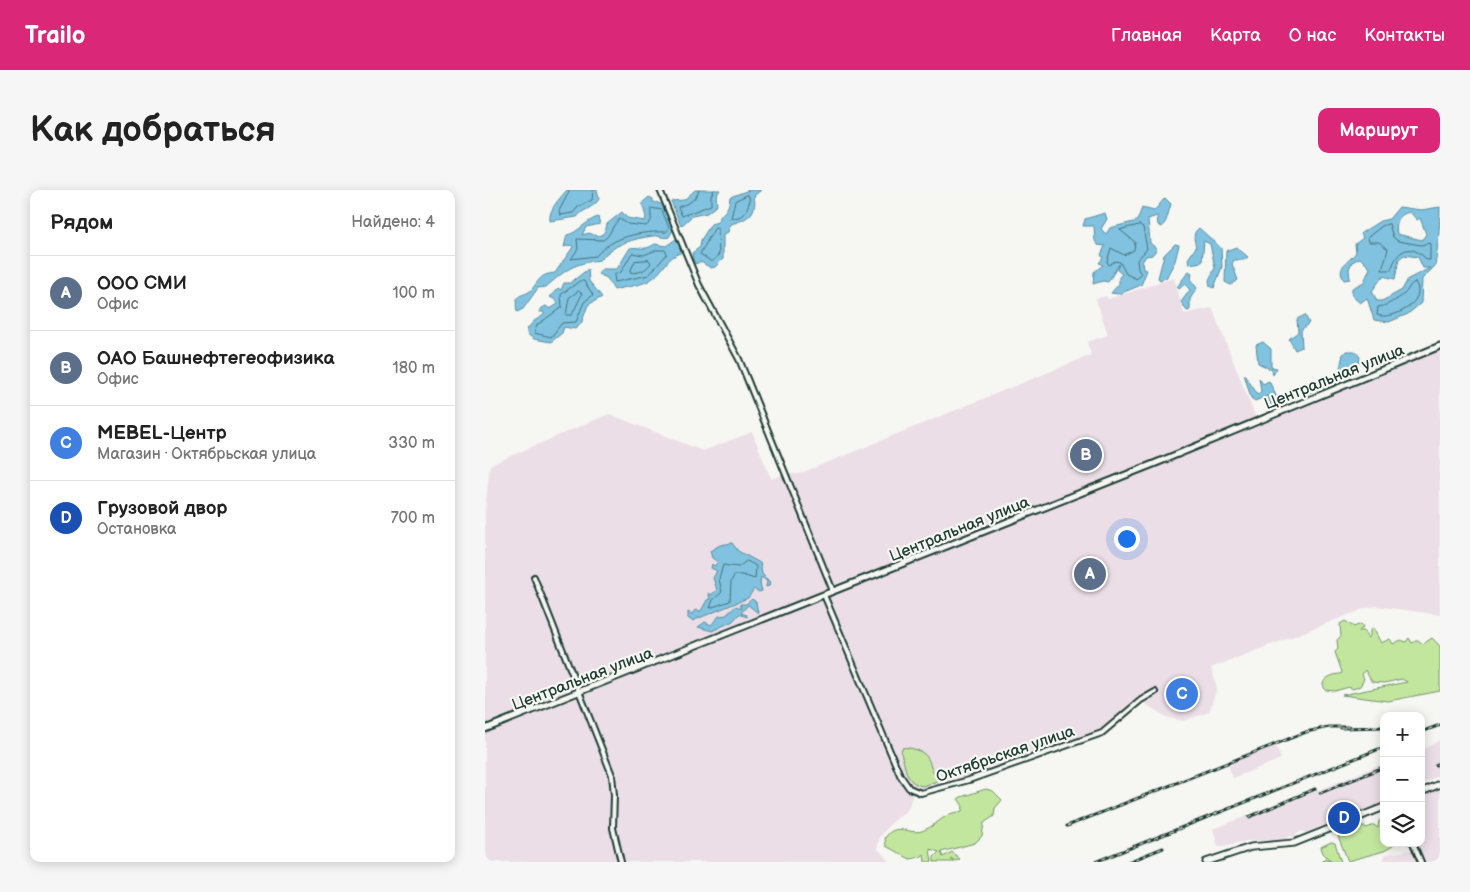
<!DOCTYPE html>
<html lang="ru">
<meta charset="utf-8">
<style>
body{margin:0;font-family:"Balsamiq Sans",sans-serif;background:#f6f6f6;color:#222}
.controls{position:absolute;right:15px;bottom:15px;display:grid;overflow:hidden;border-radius:10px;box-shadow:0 2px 12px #0003}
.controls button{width:45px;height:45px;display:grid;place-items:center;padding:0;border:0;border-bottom:1px solid #e0e0e0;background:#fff;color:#222;font:25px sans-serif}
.you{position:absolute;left:641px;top:348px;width:18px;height:18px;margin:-12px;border:4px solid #fff;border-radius:50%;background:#1a73e8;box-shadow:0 0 0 8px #1a73e833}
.badge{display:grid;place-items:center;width:32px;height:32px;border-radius:50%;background:#db2777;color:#fff;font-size:16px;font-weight:700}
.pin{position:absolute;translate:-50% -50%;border:2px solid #fff;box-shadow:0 1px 5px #0006}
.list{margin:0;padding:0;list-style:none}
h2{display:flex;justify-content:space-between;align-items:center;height:65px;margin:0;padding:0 20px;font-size:21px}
h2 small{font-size:16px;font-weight:400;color:#767676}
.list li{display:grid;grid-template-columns:32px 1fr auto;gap:15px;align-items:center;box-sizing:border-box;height:75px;padding:0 20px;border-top:1px solid #e0e0e0}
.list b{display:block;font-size:19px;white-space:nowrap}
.list p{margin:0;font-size:16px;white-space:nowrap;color:#767676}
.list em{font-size:16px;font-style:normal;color:#767676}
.icon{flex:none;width:28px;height:28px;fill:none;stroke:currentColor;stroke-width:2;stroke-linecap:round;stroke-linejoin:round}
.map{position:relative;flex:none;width:955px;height:672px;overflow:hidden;border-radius:10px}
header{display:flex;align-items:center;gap:30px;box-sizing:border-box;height:70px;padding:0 25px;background:#db2777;color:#fff}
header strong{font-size:24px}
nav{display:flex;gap:28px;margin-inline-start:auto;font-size:18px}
.intro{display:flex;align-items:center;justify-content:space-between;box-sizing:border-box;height:120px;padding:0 30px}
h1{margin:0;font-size:35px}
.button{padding:12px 22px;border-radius:10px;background:#db2777;color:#fff;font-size:18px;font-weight:700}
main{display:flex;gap:30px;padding:0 30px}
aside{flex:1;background:#fff;border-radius:10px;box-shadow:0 2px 12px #0003}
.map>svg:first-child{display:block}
</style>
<header>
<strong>Trailo</strong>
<nav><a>Главная</a><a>Карта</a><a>О нас</a><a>Контакты</a></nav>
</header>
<div class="intro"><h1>Как добраться</h1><a class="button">Маршрут</a></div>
<main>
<aside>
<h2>Рядом<small>Найдено: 4</small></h2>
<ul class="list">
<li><span class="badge" style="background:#5c6f8a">A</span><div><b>ООО СМИ</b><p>Офис</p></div><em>100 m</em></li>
<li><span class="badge" style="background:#5c6f8a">B</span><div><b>ОАО Башнефтегеофизика</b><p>Офис</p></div><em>180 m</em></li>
<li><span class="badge" style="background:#3f7fe0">C</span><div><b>MEBEL-Центр</b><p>Магазин · Октябрьская улица</p></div><em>330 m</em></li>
<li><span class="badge" style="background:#1a4fb4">D</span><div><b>Грузовой двор</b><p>Остановка</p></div><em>700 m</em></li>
</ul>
</aside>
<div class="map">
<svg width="955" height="672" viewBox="0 0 955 672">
<rect width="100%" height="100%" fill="#f6f6f2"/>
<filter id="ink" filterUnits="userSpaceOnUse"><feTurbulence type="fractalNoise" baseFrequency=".02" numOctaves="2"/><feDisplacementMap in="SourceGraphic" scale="10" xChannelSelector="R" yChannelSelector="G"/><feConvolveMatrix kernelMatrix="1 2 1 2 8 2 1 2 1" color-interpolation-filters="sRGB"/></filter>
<g filter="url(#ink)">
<!-- built -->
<path fill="#ebdee7" d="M689,88L699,124L727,118L772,231L955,156V425L892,416L881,418L726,478L732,498L724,522L698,531L681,527L656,511L625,538L551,567L440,603L429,601L423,619L404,635L395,647L392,658L405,672H0V320L5,275L124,224L218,261L267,242L286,289L300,284H314L606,165L602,152L623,145L611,109L621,106L623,109Z
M955,550V585L936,594V561Z
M791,555L796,569L748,588L743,574Z
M899,573V613L820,643L818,641L811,644V647L808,648L807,645L799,650L762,651L733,657L728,639L762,626L766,628Z
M955,594V672H899V665L930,659L928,653H936V602Z"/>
<!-- green -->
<path fill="#c3e69f" stroke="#71926a" d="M860,431L869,437L876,434L878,437L874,441H880L882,448L885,446V440L888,438L896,453L905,449L908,454L916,450L921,452L924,448L927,453L933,450L938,454L947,448L955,456V501L903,511L857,505L922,492L917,489L899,493L887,492L880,480L877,484L879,489L875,496L868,499L864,497L850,501L840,500L838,494C840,487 849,484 856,484L857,482L850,462L853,459L852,450L856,446L855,434Z
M417,558C422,557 424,558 429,559C450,565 441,578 453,588L452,591L438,596C425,594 422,586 419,574C418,568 415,564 417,558Z
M501,599L508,601L517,610L510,618L509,626L499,633L497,646L490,653L456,662L458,667L467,662L475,669L471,671L465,668L469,672H449V667L454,662L445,659L447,672H440L439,664L436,667L425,669L401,656L400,648C411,631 423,645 437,641C448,637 455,629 465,624C469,622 473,623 477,621L478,616L473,609L476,607Z
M899,628V653H909L908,656L899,661L863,671L853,646L862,644L878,636L882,638L889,635L893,638L894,631Z
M846,652L850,653L856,672H836L840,668L846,671L838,663L836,657Z"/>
<!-- water -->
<path fill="#80c2e0" stroke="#598d9b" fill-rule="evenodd" d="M82,0H112L114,9C109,18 98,19 92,27L65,31C63,20 75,8 82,0Z
M210,0H235L231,6L232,15L222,23L207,26L196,36L186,11L199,10Z
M264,0H276L269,6C273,25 260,30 246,34L243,42L238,45V69L230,77L226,78L216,72L209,74L207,63L215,57L216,50L226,34L233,32C236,21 244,23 245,7Z
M164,7L168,9V12C183,13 184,26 189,38L184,47C178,49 174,45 168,46C150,48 126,55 115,70C87,74 82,79 61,97L53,98L38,119L32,122C28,99 40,109 48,98C55,88 57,84 70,83L88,57L86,55L79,57L82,45C93,43 100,31 113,27L115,34L101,37L97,45L104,43C114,48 120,46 122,34L137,22L142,28L160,31L161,27L157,13Z
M680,8L686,14L681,31L677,37L673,35L672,26L663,29L665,53L672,59L667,65L661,66L657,72L658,79L662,80L656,95L634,104L626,103L634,94V87L637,84L632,80L634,74L623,92L618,91L608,94L609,82L618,75L614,73L618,68L616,65L620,56L613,55L610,51L609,36H598L600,29L620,23L622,29L616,39L621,44L625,38L652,31L657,18L669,21Z
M914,17L936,20L955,17C955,37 953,56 950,76L937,89L936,113L923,124L904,132L889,130L882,108L875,113L867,106V98L879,92L885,78L875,68L867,72L864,79L865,89L859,90C850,76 865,72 871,62L870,54L878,48L876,43L895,31L904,29ZM925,22L932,30L935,28L941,44L937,50L912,44C910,33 913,24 925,22ZM919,65L933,67L938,78H945L923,89L917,100L897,111H892L887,101L898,86L910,89L914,69Z
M714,38L736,58L737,77L729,98L725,96L724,90L730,78L725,54L719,51L717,72L704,74L703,69L711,57C709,49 707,43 714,38Z
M191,49L193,50L198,62C182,66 180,79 168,88C158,96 142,96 129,100L122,88L113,84L117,79H132L145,58C157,56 157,62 170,54L181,56Z
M690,54L694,55L690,71L681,88L675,90L673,88L679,65Z
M751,57L763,67L759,70H749L747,74L753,90L746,95L740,92L741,61Z
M103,79L104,91L117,107L103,115L96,134L90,139L79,137L77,143L66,152L49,149L42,144V139L49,131L59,125V122H54L55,119L61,116L65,119L73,114L71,110L65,107L73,98L76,100L79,93H85Z
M704,81L707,83L706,90L712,98L705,109V120L702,121L696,112L705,100L700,94L694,99L692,97Z
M820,125L824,133L816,140L817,157L810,160L804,149L813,142L812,129Z
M778,152L786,159V177L792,178L788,185L787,180L773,173L771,155Z
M862,161H870L875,167L874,173L862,178L854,193L827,201L819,207L828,198L846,194L854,183L858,164Z
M759,184L773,205L776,201L774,188L778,194L784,191L795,214L788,219L782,206L770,211L766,208Z
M247,353L253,361L275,373L277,384L285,392L284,396L281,397L282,391L276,387L275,393L277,401L274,402L269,399L263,408L207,431L203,428V422L207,424L210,420L216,421L222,410L225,409L223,403L226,405L232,400L228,388L232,381L226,378L227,374L229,376L233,372L227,368L225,361L235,355Z
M267,409L271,412L273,423L263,415L256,423L262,425V427L254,424L248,431L227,441L213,437L220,432L226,435L234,426L241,425L251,416L257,419L255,414H261Z"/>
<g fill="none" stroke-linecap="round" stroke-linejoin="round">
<!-- shore -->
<path stroke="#467279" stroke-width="1" d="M85,0L74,21L75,25L88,23L93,17L107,10L108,0
M214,0C212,10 202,14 193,17L197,26L226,15V5L229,0
M263,5L265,10C261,22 259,28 246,28L250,11Z
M166,18L177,20L184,38L181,42C158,41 127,46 111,66L86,69L93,59L92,49L118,50C127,45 126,35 135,29L143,34L161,36L166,31Z
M904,34L908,47L913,51L936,55L945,53V70H942C926,52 912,59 906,80H897L903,59L894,52H884L883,47L897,36Z
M655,35L658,37L662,59L652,70L653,79L656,84L652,89L641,84L635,72L630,71L624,75L622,72L626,58L639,65L649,60L650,52L635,40Z
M233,38L234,64L227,72L215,64L229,39Z
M172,60H180L182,64L164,85L130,92L129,85L136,82L147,63L158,65Z
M164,70L166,73C161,80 154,84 145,82L150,71Z
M95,91H99L108,105L99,112L91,132L77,133L66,147L49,143L52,135L77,117L76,105Z
M930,92C944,111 908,131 892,125L893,117C901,116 912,110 919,104C924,100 924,94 930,92Z
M94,101L97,104L87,125H81L84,108Z
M262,371L271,376L270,389L257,385H249L246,392L245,411L225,418L228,410L237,402L234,389L238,375L253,377Z"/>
<!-- minor casing -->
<g stroke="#1f3d34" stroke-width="8">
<path id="minor" d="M175,0L214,95L254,169L348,401
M49,387L127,585L129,605L128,638L136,672
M339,405L415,585L424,598L436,603L484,590L617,543L656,510L670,502
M928,653L936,672"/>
</g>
<!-- tertiary casing -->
<g stroke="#1f3d34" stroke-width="9">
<path id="tertiary" d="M0,539L671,273L955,156"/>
</g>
<!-- secondary casing -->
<g stroke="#1f3d34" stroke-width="9">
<path id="secondary" d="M936,602L955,594
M721,672L766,657L809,653L899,617"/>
</g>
<!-- minor -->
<use href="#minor" stroke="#f6f6f2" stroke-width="4"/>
<!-- tertiary -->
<use href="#tertiary" stroke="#f6f6f2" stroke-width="5"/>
<!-- secondary -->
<use href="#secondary" stroke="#f6f6f2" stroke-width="5.5"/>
<!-- rail casing -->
<g stroke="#1f3d34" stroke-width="3">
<path id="rail" d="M856,538L899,537
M936,542L955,535
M951,575L955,572
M835,603L899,577
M764,627L830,599
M582,636L821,542L844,537H864
M610,672L899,557
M643,672L678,658"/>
</g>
<!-- rail -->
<use href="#rail" stroke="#f6f6f2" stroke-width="1" stroke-dasharray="4" stroke-linecap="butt"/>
</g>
</g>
<g text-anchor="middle" stroke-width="4.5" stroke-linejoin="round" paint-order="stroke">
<!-- street labels -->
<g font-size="16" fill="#1f3d34" stroke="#f6f6f2">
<text transform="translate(849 186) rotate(-22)" y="6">Центральная улица</text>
<text transform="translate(474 338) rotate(-22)" y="6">Центральная улица</text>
<text transform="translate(97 488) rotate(-21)" y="6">Центральная улица</text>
<text transform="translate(520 563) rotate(-19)" y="6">Октябрьская улица</text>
</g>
</g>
</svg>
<div class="controls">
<button>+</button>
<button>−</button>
<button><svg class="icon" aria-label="layers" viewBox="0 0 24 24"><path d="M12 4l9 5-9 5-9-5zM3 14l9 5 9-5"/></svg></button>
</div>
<div class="you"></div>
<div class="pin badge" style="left:605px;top:384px;background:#5c6f8a">A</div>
<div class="pin badge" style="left:601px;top:265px;background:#5c6f8a">B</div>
<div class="pin badge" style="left:697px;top:504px;background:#3f7fe0">C</div>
<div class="pin badge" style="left:859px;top:628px;background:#1a4fb4">D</div>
</div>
</main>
